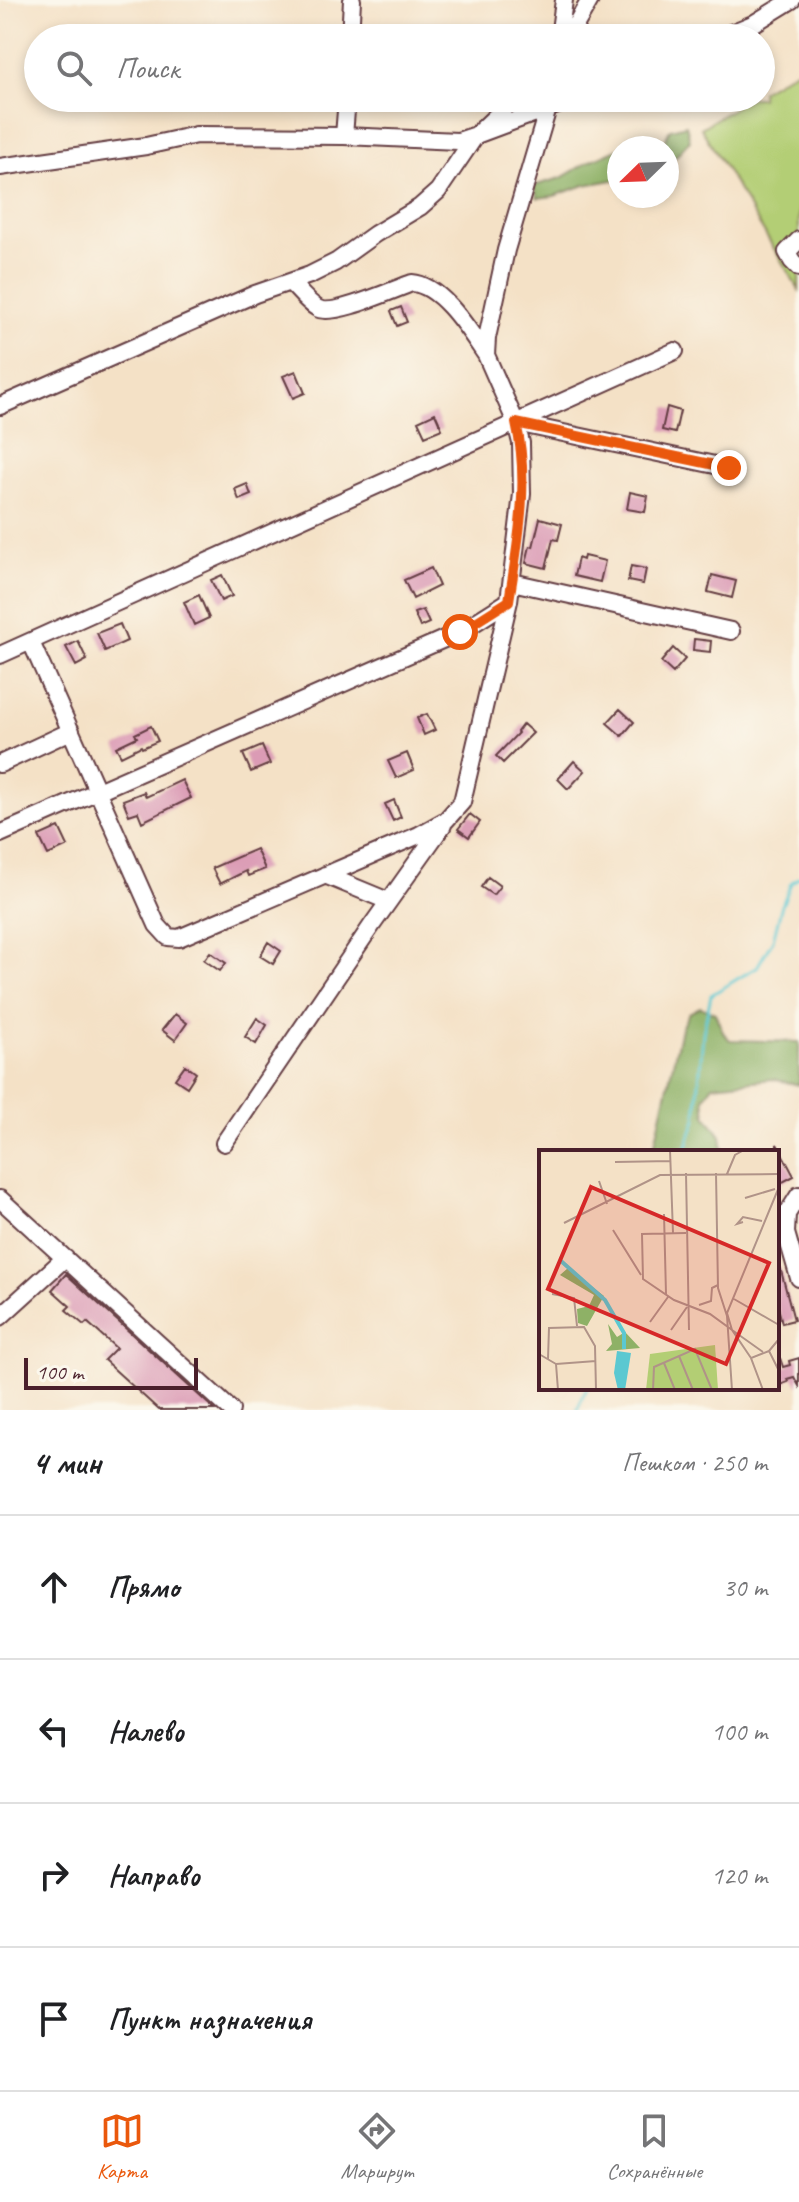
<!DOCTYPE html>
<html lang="ru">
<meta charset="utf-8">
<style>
body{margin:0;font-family:Caveat,sans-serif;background:#f2f2f2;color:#202124}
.compass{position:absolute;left:607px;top:136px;width:72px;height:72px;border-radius:50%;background:#fff;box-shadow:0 4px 12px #0003;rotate:247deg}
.scale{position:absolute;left:24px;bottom:20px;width:174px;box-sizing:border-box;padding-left:8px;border:4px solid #4a1f2b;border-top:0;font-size:22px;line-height:28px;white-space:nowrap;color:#4a1f2b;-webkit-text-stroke:6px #fbf7ec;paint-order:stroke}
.stop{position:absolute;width:24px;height:24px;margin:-18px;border:6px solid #ea580c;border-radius:50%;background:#fff}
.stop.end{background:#ea580c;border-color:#fff;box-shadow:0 2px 8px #0008}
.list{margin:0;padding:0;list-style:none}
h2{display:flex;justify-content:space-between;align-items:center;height:104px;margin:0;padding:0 32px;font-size:34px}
h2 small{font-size:26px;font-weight:400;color:#757577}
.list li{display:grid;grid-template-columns:52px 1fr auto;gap:24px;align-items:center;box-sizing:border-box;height:144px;padding:0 32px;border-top:2px solid #e0e0e0}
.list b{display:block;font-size:30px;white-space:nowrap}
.list em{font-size:26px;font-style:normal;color:#757577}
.icon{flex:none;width:44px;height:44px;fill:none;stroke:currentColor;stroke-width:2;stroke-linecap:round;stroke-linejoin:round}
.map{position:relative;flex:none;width:799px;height:1410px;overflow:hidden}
.search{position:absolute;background:#fff;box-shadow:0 4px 12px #0003;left:24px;right:24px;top:24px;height:88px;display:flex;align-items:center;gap:20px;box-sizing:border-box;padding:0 28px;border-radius:44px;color:#757577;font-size:30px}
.sheet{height:680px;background:#fff}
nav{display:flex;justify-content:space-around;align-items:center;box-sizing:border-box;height:112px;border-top:2px solid #e0e0e0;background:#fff;font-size:22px;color:#757577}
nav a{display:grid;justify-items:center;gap:4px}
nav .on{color:#ea580c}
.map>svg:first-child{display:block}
</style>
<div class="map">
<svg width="799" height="1410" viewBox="0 0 799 1410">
<rect width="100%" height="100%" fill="#fbf7ec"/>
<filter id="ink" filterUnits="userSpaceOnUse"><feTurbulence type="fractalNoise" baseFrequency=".0125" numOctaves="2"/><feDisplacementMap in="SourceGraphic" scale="16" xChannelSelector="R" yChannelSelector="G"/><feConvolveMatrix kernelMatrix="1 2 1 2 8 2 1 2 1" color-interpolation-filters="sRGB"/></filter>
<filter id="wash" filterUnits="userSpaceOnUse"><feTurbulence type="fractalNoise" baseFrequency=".006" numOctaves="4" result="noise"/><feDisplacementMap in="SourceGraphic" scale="32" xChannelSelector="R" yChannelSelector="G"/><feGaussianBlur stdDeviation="1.8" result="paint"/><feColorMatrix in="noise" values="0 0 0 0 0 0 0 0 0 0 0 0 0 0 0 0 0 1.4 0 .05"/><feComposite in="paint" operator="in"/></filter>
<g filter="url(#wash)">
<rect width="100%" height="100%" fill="#f4e1c6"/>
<!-- green -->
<path fill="#b3ce74" stroke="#7e7650" stroke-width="2" d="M799,68V290L701,128L750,98H761V91Z"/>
<!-- forest -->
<path fill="#8eb166" stroke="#6c6848" stroke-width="2" d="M686,125L690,140L675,157L667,158V148H627L664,143L670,129Z
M619,148V179L585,185L554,196L538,198L533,186L561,178L590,161Z
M700,1007L715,1013L724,1034L730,1040L799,1042V1085L773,1079L713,1085L704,1098L706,1115L721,1136L723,1152H653L681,1028L689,1013Z"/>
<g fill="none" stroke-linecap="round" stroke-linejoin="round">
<!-- stream -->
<path stroke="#5bc8d1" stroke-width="3" d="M685,1152L696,1119L703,1033L711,995L757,967L773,940L781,908L791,883L799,877
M577,1410L587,1388"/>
</g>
<g id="blocks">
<!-- building -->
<path fill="#db9bb5" d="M401,307L407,322L397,326L391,311Z
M296,371L305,393L293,398L283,376Z
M667,407L680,411L675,433L662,430Z
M435,413L442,429L425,436L418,421Z
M247,484L251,495L239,500L235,489Z
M630,492L648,496L645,512L627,509Z
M540,518L562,524L558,540L553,539L546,568L526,563L530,546L533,547Z
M584,556L605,561L600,582L574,576L578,558L583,560Z
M631,566L646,569L643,584L628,581Z
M431,568L439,586L413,599L404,580Z
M222,575L232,596L221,601L211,580Z
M712,575L736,581L732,598L708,592Z
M199,595L209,618L194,625L184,602Z
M423,610L429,623L420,627L414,613Z
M120,624L127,641L105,651L97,633Z
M694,639L711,641L710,652L693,650Z
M78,641L87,660L76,666L66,647Z
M673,648L685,659L673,673L661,662Z
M620,709L634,722L622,736L607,723Z
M427,714L435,730L424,735L417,718Z
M523,724L533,733L503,763L496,756L518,733L517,732Z
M151,726L158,741L142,748L141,746L121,756L116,747L137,737L135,734Z
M262,746L270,764L251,772L243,754Z
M407,753L414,770L396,778L388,761Z
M574,761L585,771L568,789L558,779Z
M182,780L191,798L142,822L138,812L129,815L123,800L144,792L146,797Z
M394,800L401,817L393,821L385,804Z
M470,814L480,822L469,837L458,829Z
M59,827L68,846L48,855L39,836Z
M256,849L265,869L248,876L246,871L220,884L212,868Z
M488,877L500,886L493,895L481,887Z
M268,942L281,951L273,964L260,956Z
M210,952L226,963L220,971L204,960Z
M175,1014L187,1023L175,1040L162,1030Z
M257,1018L267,1025L256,1044L245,1037Z
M185,1065L196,1073L187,1087L175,1079Z
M777,1144L794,1176L781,1183L777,1175Z
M777,1267H780L794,1320L782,1323L777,1303Z
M66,1274L215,1410H159L104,1360L116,1348L87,1322L84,1325L66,1310L70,1306L52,1290Z
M779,1355L783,1367L790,1365L789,1361L799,1358V1386L794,1377L787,1379L788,1382L777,1386V1356Z"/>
</g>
</g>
<g filter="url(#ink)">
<use href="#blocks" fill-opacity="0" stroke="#643c42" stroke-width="2"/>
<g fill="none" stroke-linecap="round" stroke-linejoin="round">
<!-- minor casing -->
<g stroke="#643c42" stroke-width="20">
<path id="minor" d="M350,38L352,0
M559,38L564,0
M568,38L590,0
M719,38L753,24L792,0
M344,136L347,98
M0,167L146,146L196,135L344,136L458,141L476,135L515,98
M799,240L787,252L792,261L799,268
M290,282C298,290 307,302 317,308C332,318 394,289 412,283C442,285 470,332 486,355
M0,406L255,294L310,275L336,262L375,234L420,207L438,191L476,135L576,98
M516,423L729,468
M512,582L731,631
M31,642L157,925L168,937L179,938L419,835L446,820L462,802L509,601L522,494L521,443L516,423L486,355L487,338L506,250L551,98
M0,655L675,351
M0,764L71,731
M0,834L460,632L509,601
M325,875L388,901
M224,1143L372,925L443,825
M799,1195L787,1214L786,1233L799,1278
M0,1199L231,1410
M0,1317L65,1258"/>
</g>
<!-- minor -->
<use href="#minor" stroke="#fff" stroke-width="16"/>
</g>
</g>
<g fill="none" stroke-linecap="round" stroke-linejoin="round" filter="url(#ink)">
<!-- route -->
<path stroke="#ea580c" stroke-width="10" d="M460,632L509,601C518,543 530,481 516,423L729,468"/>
</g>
<!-- overview -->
<g transform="translate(539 1150)">
<rect width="240" height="240" fill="#f4e1c6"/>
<path d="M176,195L179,240H107L111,204Z" fill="#b3ce74"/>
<path d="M29,118L65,146L48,176L39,173L38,159L50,156L55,145L21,125ZM69,174L78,187L86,182L101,198L67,201L73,194Z" fill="#8eb166"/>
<path d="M78,201L92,203L86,240H79L75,223Z" fill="#5bc8d1"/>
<path fill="none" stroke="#5bc8d1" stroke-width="4" d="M22,111L66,150L85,183V199"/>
<path fill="none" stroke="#b09388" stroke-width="2" d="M131,0L134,83M76,12L132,11M147,23L150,180M177,23L179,138L188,166L193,240M188,24L196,5L205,0M60,31L68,54M206,48L236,39M125,64L127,144M204,72L198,74L204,67L223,71M25,73L121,25L240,24M74,80L102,125M147,83L103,84L104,129L135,150L171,164L193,180L212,208M13,144L35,148L38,176M195,149L240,175M160,155L172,151L173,138L179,135M111,172L129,147M132,180L148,157M240,189L230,201L240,221M224,202L193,180L188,163L240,37M0,204L17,214L19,240M140,206L154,240M9,209L10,178L45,177L56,196L57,240M125,213L136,240M17,214L57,211M114,240L115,217L156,199L173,240M224,240L212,208L230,201"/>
<path fill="#d62828" fill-opacity="0.15" stroke="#d62828" stroke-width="4" d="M52,37L230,113L187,214L9,139Z"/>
<rect width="240" height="240" fill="none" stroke="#4a1f2b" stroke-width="4"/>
</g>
</svg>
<svg class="compass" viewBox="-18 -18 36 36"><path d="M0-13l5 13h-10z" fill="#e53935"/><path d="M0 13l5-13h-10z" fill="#757577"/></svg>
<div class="scale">100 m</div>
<div class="stop" style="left:460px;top:632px"></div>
<div class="stop end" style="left:729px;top:468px"></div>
<div class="search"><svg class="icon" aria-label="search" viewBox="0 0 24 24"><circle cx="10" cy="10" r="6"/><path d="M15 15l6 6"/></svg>Поиск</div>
</div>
<section class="sheet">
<h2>4 мин<small>Пешком · 250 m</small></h2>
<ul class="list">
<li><svg class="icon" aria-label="ahead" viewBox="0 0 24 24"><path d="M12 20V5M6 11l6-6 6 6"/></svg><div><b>Прямо</b></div><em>30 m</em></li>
<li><svg class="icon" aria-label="left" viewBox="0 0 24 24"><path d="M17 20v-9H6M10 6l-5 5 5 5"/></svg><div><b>Налево</b></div><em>100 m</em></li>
<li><svg class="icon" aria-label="right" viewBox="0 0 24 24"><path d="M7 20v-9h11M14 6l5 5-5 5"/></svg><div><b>Направо</b></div><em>120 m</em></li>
<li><svg class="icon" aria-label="arrive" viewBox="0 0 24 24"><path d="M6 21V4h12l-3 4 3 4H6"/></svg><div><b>Пункт назначения</b></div></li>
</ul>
</section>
<nav>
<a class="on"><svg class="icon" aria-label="map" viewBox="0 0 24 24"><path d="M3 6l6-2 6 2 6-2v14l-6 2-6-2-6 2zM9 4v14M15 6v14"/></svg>Карта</a>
<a><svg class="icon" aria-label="directions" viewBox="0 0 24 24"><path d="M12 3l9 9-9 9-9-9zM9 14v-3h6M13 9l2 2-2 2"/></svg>Маршрут</a>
<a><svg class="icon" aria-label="saved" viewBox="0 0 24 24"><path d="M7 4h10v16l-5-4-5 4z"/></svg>Сохранённые</a>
</nav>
